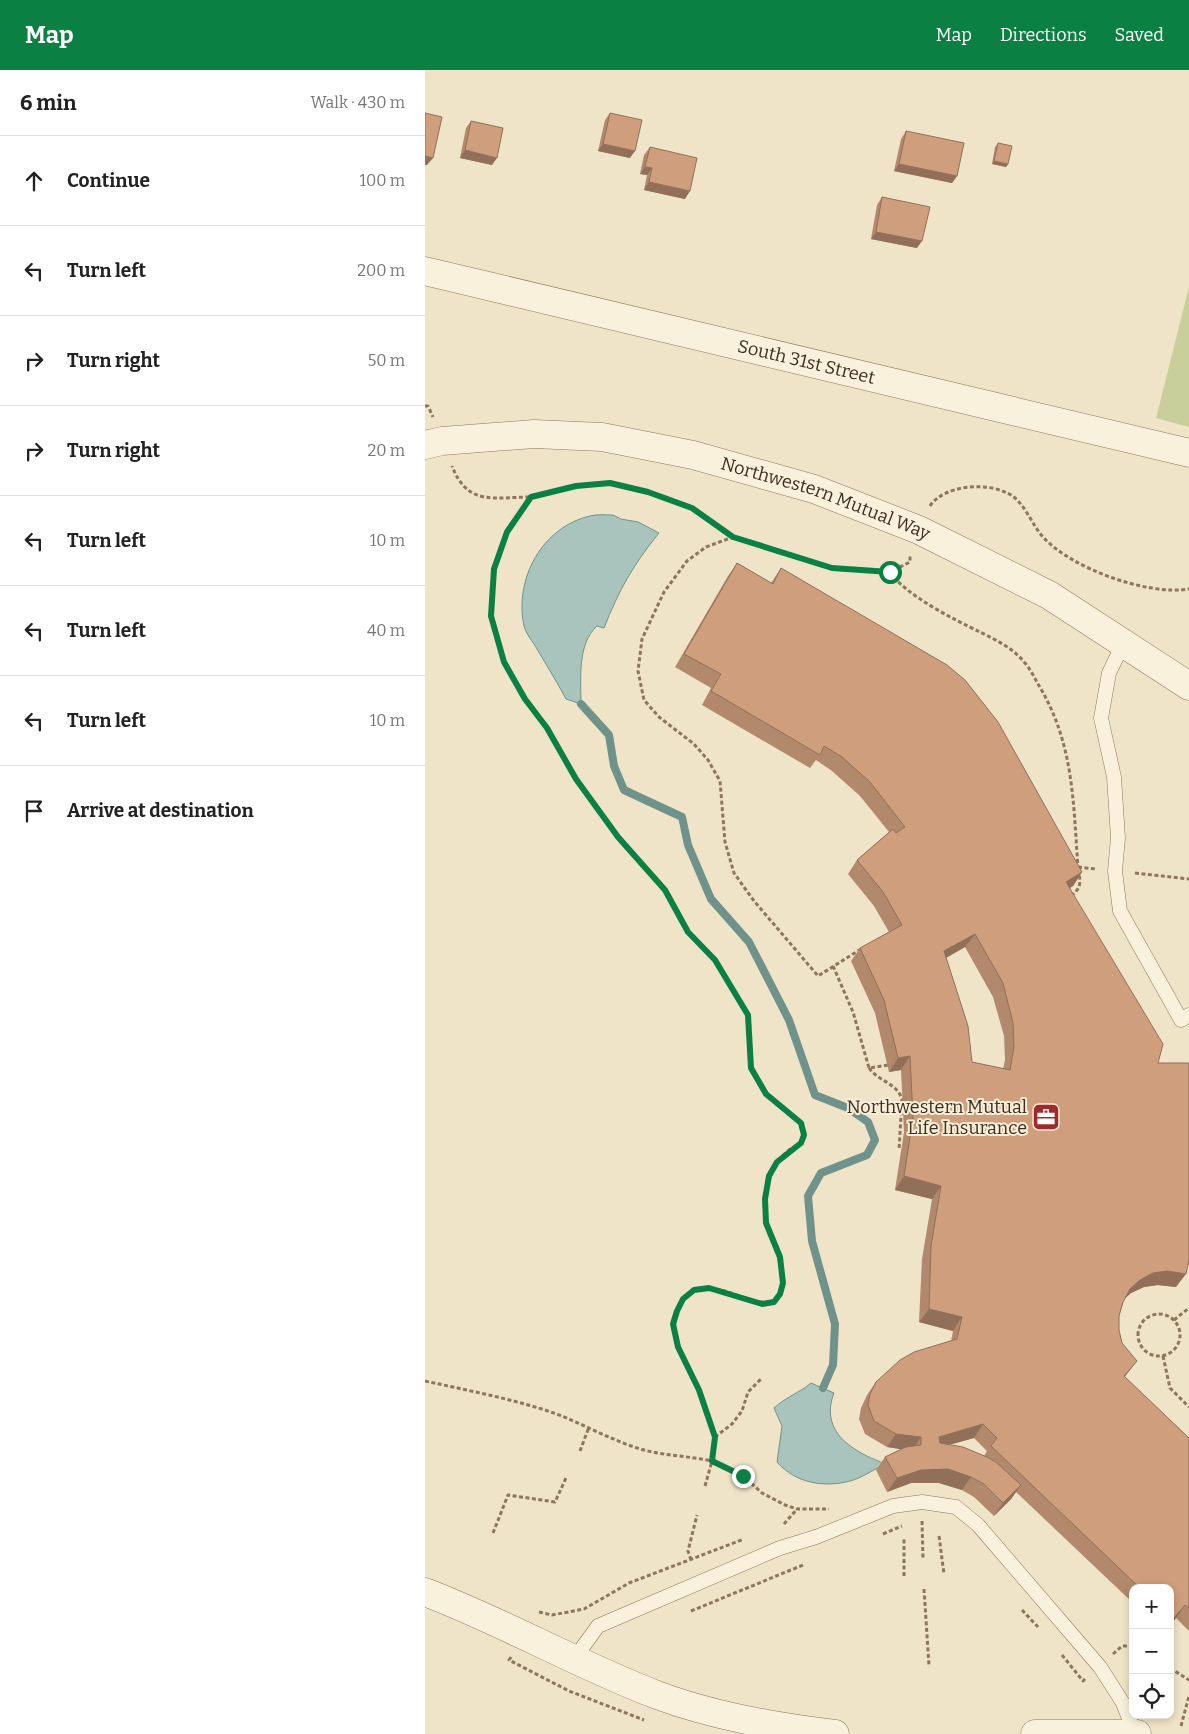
<!DOCTYPE html>
<meta charset="utf-8">
<style>
body{margin:0;font-family:Bitter,serif;background:#f2f2f2;color:#222}
.controls{position:absolute;right:15px;bottom:15px;display:grid;overflow:hidden;border-radius:10px;box-shadow:0 2px 8px #0003}
.controls button{width:45px;height:45px;display:grid;place-items:center;padding:0;border:0;border-bottom:1px solid #e0e0e0;background:#fff;color:#222;font:25px sans-serif}
.stop{position:absolute;width:15px;height:15px;margin:-11px;border:4px solid #0b8043;border-radius:50%;background:#fff}
.stop.end{background:#0b8043;border-color:#fff;box-shadow:0 1px 5px #0008}
.list{margin:0;padding:0;list-style:none}
h2{display:flex;justify-content:space-between;align-items:center;height:65px;margin:0;padding:0 20px;font-size:21px}
h2 small{font-size:16px;font-weight:400;color:#767676}
.list li{display:grid;grid-template-columns:32px 1fr auto;gap:15px;align-items:center;box-sizing:border-box;height:90px;padding:0 20px;border-top:1px solid #e0e0e0}
.list b{display:block;font-size:19px;white-space:nowrap}
.list em{font-size:16px;font-style:normal;color:#767676}
.icon{flex:none;width:28px;height:28px;fill:none;stroke:currentColor;stroke-width:2;stroke-linecap:round;stroke-linejoin:round}
.map{position:relative;flex:none;width:764px;height:1664px;overflow:hidden}
header{display:flex;align-items:center;gap:30px;box-sizing:border-box;height:70px;padding:0 25px;background:#0b8043;color:#fff}
header strong{font-size:24px}
nav{display:flex;gap:28px;margin-inline-start:auto;font-size:18px}
main{display:flex}
aside{flex:1;background:#fff}
.map>svg:first-child{display:block}
</style>
<header>
<strong>Map</strong>
<nav><a>Map</a><a>Directions</a><a>Saved</a></nav>
</header>
<main>
<aside>
<h2>6 min<small>Walk · 430 m</small></h2>
<ul class="list">
<li><svg class="icon" aria-label="ahead" viewBox="0 0 24 24"><path d="M12 20V5M6 11l6-6 6 6"/></svg><div><b>Continue</b></div><em>100 m</em></li>
<li><svg class="icon" aria-label="left" viewBox="0 0 24 24"><path d="M17 20v-9H6M10 6l-5 5 5 5"/></svg><div><b>Turn left</b></div><em>200 m</em></li>
<li><svg class="icon" aria-label="right" viewBox="0 0 24 24"><path d="M7 20v-9h11M14 6l5 5-5 5"/></svg><div><b>Turn right</b></div><em>50 m</em></li>
<li><svg class="icon" aria-label="right" viewBox="0 0 24 24"><path d="M7 20v-9h11M14 6l5 5-5 5"/></svg><div><b>Turn right</b></div><em>20 m</em></li>
<li><svg class="icon" aria-label="left" viewBox="0 0 24 24"><path d="M17 20v-9H6M10 6l-5 5 5 5"/></svg><div><b>Turn left</b></div><em>10 m</em></li>
<li><svg class="icon" aria-label="left" viewBox="0 0 24 24"><path d="M17 20v-9H6M10 6l-5 5 5 5"/></svg><div><b>Turn left</b></div><em>40 m</em></li>
<li><svg class="icon" aria-label="left" viewBox="0 0 24 24"><path d="M17 20v-9H6M10 6l-5 5 5 5"/></svg><div><b>Turn left</b></div><em>10 m</em></li>
<li><svg class="icon" aria-label="arrive" viewBox="0 0 24 24"><path d="M6 21V4h12l-3 4 3 4H6"/></svg><div><b>Arrive at destination</b></div></li>
</ul>
</aside>
<div class="map">
<svg width="764" height="1664" viewBox="0 0 764 1664">
<rect width="100%" height="100%" fill="#f0e4c8"/>
<!-- green -->
<path fill="#c9cf9b" d="M764,217V357L731,348Z"/>
<!-- water -->
<path fill="#a9c4bc" stroke="#6f938a" d="M188,445L196,449L213,452L234,463C208,495 194,520 179,558L172,556C152,574 156,610 156,634L141,629C132,612 122,596 112,579C108,572 101,564 99,556C89,509 117,457 165,446C172,444 181,445 188,445Z
M386,1313L409,1323C394,1362 428,1382 461,1394C449,1399 437,1408 425,1411C399,1418 370,1413 352,1392L357,1356L349,1338C361,1327 374,1323 386,1313Z"/>
<g fill="none" stroke-linecap="round" stroke-linejoin="round">
<!-- stream -->
<path stroke="#6f938a" stroke-width="8" d="M156,634L184,665L189,696L199,720L257,747L263,775L286,829L324,872L364,950L390,1025L423,1038L443,1052L450,1070L442,1085L396,1103L383,1126L387,1171L410,1254L408,1295L398,1318"/>
<!-- lane casing -->
<g stroke="#8d765c" stroke-width="15">
<path id="lane" d="M698,574L684,603L676,648L689,707L693,768L690,801L695,841L756,950L764,945
M149,1589L173,1556L355,1478L391,1467L468,1436L497,1432L531,1437L553,1455L675,1597L698,1633L710,1664"/>
</g>
<!-- street casing -->
<g stroke="#8d765c" stroke-width="29">
<g id="street">
<path id="s1" d="M0,201L764,383"/>
<path id="s2" d="M0,375L17,371L109,364L177,367L268,385L389,419L494,460L624,525L764,616"/>
<path d="M0,1522C79,1552 153,1595 232,1625C288,1646 350,1657 410,1664"/>
<path d="M610,1664H712"/>
</g>
</g>
<!-- path -->
<path stroke="#8d765c" stroke-width="3" stroke-dasharray="4 2.5" stroke-linecap="butt" d="M0,336H3L8,347
M106,427L151,416L185,413L223,423L267,438L308,467
M505,436C519,415 561,412 582,423C599,430 606,454 618,467C646,498 722,526 764,519
M465,502C480,525 530,550 555,562C571,570 588,578 599,592C605,598 609,607 613,614C649,673 648,731 653,797
M653,797L671,799
M710,803L764,809
M646,826C655,819 656,814 654,803
M436,879L393,906L329,831L309,803L300,772L295,711L283,690L269,674L234,647L219,630L213,601L217,569L239,522L262,491L281,477L308,467L407,498L465,502L485,492V484
M408,896L428,942L444,998L463,995
M444,998C454,1012 471,1012 477,1029L474,1080
M713 1265a21 21 0 1 1 42 0a21 21 0 1 1-42 0Z
M749,1250L764,1238
M738,1286L745,1318L764,1337
M0,1311C41,1320 83,1328 123,1341C156,1352 186,1371 219,1380C241,1386 264,1386 287,1391C288,1383 291,1373 289,1365C286,1350 280,1335 274,1321C263,1294 239,1265 255,1235C258,1229 264,1222 271,1220C298,1212 323,1236 349,1232C369,1205 348,1180 341,1153C340,1146 340,1137 340,1130C341,1111 349,1092 364,1080C368,1077 374,1076 376,1071C380,1065 378,1059 376,1053L341,1024L326,998L323,945L290,890L263,862L240,820L193,767L151,709L122,658L100,629L79,592L66,546L69,499L82,462L106,427C69,427 43,437 27,396
M290,1367L307,1354L317,1341L323,1322L337,1308
M155,1381L164,1357
M280,1416L287,1391L318,1406L337,1423L360,1435L372,1439H404
M497,1451L498,1489
M359,1454L372,1439
M68,1463L83,1425L130,1432L141,1408
M458,1464L477,1456
M514,1466L519,1504
M266,1490L263,1481L272,1445
M479,1506V1467
M499,1519L504,1596
M597,1540L613,1557
M266,1541L378,1495
M114,1542L127,1545L159,1539L204,1513L319,1469
M688,1584L697,1576H708
M637,1585L658,1611L660,1609
M86,1587L84,1590L144,1621L219,1650
M745,1598L764,1610
M756,1656L764,1626"/>
<!-- lane -->
<use href="#lane" stroke="#faf1dc" stroke-width="14"/>
<!-- street -->
<use href="#street" stroke="#faf1dc" stroke-width="28"/>
</g>
<!-- wall -->
<path fill="#b2896c" fill-rule="evenodd" d="M185,43L205,88L173,81L180,50Z
M46,51L67,95L35,88L41,58Z
M481,61L532,106L527,113L469,101L476,69Z
M573,73L583,94L581,97L567,94L570,77Z
M225,77L260,129L219,120L222,105L215,104L219,85Z
M457,127L492,178L446,169L452,135Z
M312,493L346,513L356,498L657,802L648,816L645,818L733,993H764V1195H763L751,1217L733,1215L719,1217L706,1223L699,1229L698,1232L694,1246V1260L700,1307L764,1368V1561L751,1548L745,1555V1518H708V1533L591,1422L586,1429L569,1446L549,1427L537,1420L514,1413H486L462,1422L451,1400L460,1387L476,1379L462,1377L440,1364L434,1349L436,1338L442,1325L451,1312L526,1271L528,1261L494,1252L497,1189L507,1129L470,1120L479,1062L476,1000L464,1002L450,943L426,891L435,878L464,862L449,836L423,804L432,790L464,762L435,726L407,701L391,690L385,698L277,635L286,618L250,597L303,506ZM540,877L568,927L579,966L580,990L578,999L547,992L521,888ZM549,1368L562,1381L559,1386L524,1375Z"/>
<!-- shaded-wall -->
<path fill="#916f58" d="M178,74L210,81L205,88L173,81Z
M40,80L72,88L67,95L35,88Z
M0,86L8,88L2,95H0Z
M569,91L583,94L581,97L567,94Z
M474,94L532,106L527,113L469,101Z
M220,97L227,98L222,105L215,104Z
M224,112L265,121L260,129L219,120Z
M451,162L497,171L492,178L446,169Z
M657,802L648,816L632,826L641,812Z
M550,864L540,877L510,894L519,881Z
M485,986L476,1000L464,1002L473,988Z
M479,1106L516,1116L507,1129L470,1120Z
M742,1201L761,1204L751,1217L733,1215L719,1217L706,1223L696,1232L705,1219L715,1210L728,1203Z
M504,1239L537,1247L528,1261L494,1252Z
M712,1291L702,1304L690,1319L699,1306Z
M558,1354L549,1368L505,1380L514,1367Z
M471,1364L496,1367L487,1381L462,1377Z
M523,1399L546,1407L537,1420L514,1413H486L462,1422L472,1408L496,1400Z
M596,1415L586,1429L569,1446L578,1433Z
M760,1535L751,1548L745,1555V1553L748,1549Z"/>
<!-- building -->
<path fill="#cf9f7d" stroke="#916f58" fill-rule="evenodd" d="M0,43L17,47L8,88L0,86Z
M185,43L217,50L210,81L178,74Z
M46,51L78,58L72,88L40,80Z
M481,61L539,73L532,106L474,94Z
M573,73L587,76L583,94L569,91Z
M225,77L272,88L265,121L224,112L227,98L220,97Z
M457,127L505,137L497,171L451,162Z
M312,493L348,514L356,498L522,595L540,610L573,652L657,802L641,812L738,974L733,993H764V1190L761,1204L742,1201L728,1203L715,1210L705,1219L698,1232L694,1246V1260L697,1273L712,1291L699,1306L764,1368V1538L760,1535L748,1549L745,1547V1518H715L566,1376L572,1368L558,1354L514,1367L515,1373L538,1377L562,1387L572,1393L596,1415L578,1433L559,1414L546,1407L523,1399L496,1400L472,1408L460,1387L481,1377L496,1375V1367L471,1364L449,1351L443,1335L445,1324L451,1312L475,1290L489,1282L532,1269L537,1247L504,1239L506,1176L516,1116L479,1106L488,1048L485,986L473,988L459,930L435,878L477,855L458,822L432,790L468,759L471,763L480,757L445,712L417,687L399,676L395,685L286,621L296,604L259,584ZM550,864L578,913L588,953L589,977L585,1000L547,992L543,956L519,881Z"/>
<g fill="none" stroke-linecap="round" stroke-linejoin="round">
<!-- route -->
<path stroke="#0b8043" stroke-width="6" d="M318,1406L287,1391L290,1367L274,1320L253,1277L248,1254L252,1241L258,1229L269,1220L284,1218L337,1234L349,1232L355,1224L358,1213L355,1187L341,1153L340,1129L344,1106L352,1092L376,1073L379,1065L376,1053L341,1024L326,998L323,945L290,890L263,862L240,820L193,767L151,709L122,658L100,629L79,592L66,546L69,499L82,462L106,427L151,416L185,413L223,422L267,438L308,467L407,498L465,502"/>
</g>
<!-- icons -->
<defs>
<g id="office-square" transform="scale(1.4375)"><rect x="-9" y="-9" width="18" height="18" rx="4" fill="#9e2a2b" stroke="#f7eed8"/><path d="M-6-3h4V-5.5h4V-3h4V5H-6ZM-1-4.5V-3h2v-1.5ZM-6 0V1H6V0Z" fill="#fff"/></g>
</defs>
<g fill-rule="evenodd">
<use href="#office-square" x="621" y="1047"/>
</g>
<g text-anchor="middle" stroke-width="4" stroke-linejoin="round" paint-order="stroke">
<!-- street labels -->
<g font-size="18" fill="#3d2e20" stroke="#f7eed8">
<text dy="6" stroke="none"><textPath href="#s1" startOffset="392">South 31st Street</textPath></text>
<text dy="6" stroke="none"><textPath href="#s2" startOffset="410">Northwestern Mutual Way</textPath></text>
</g>
<!-- poi labels -->
<g font-size="18" fill="#3d2e20" stroke="#f7eed8" text-anchor="end">
<text x="602" y="1043">Northwestern Mutual<tspan x="602" dy="21">Life Insurance</tspan></text>
</g>
</g>
</svg>
<div class="controls">
<button>+</button>
<button>−</button>
<button><svg class="icon" aria-label="locate" viewBox="0 0 24 24"><circle cx="12" cy="12" r="6"/><path d="M12 2v4M12 18v4M2 12h4M18 12h4"/></svg></button>
</div>
<div class="stop" style="left:465px;top:502px"></div>
<div class="stop end" style="left:318px;top:1406px"></div>
</div>
</main>
